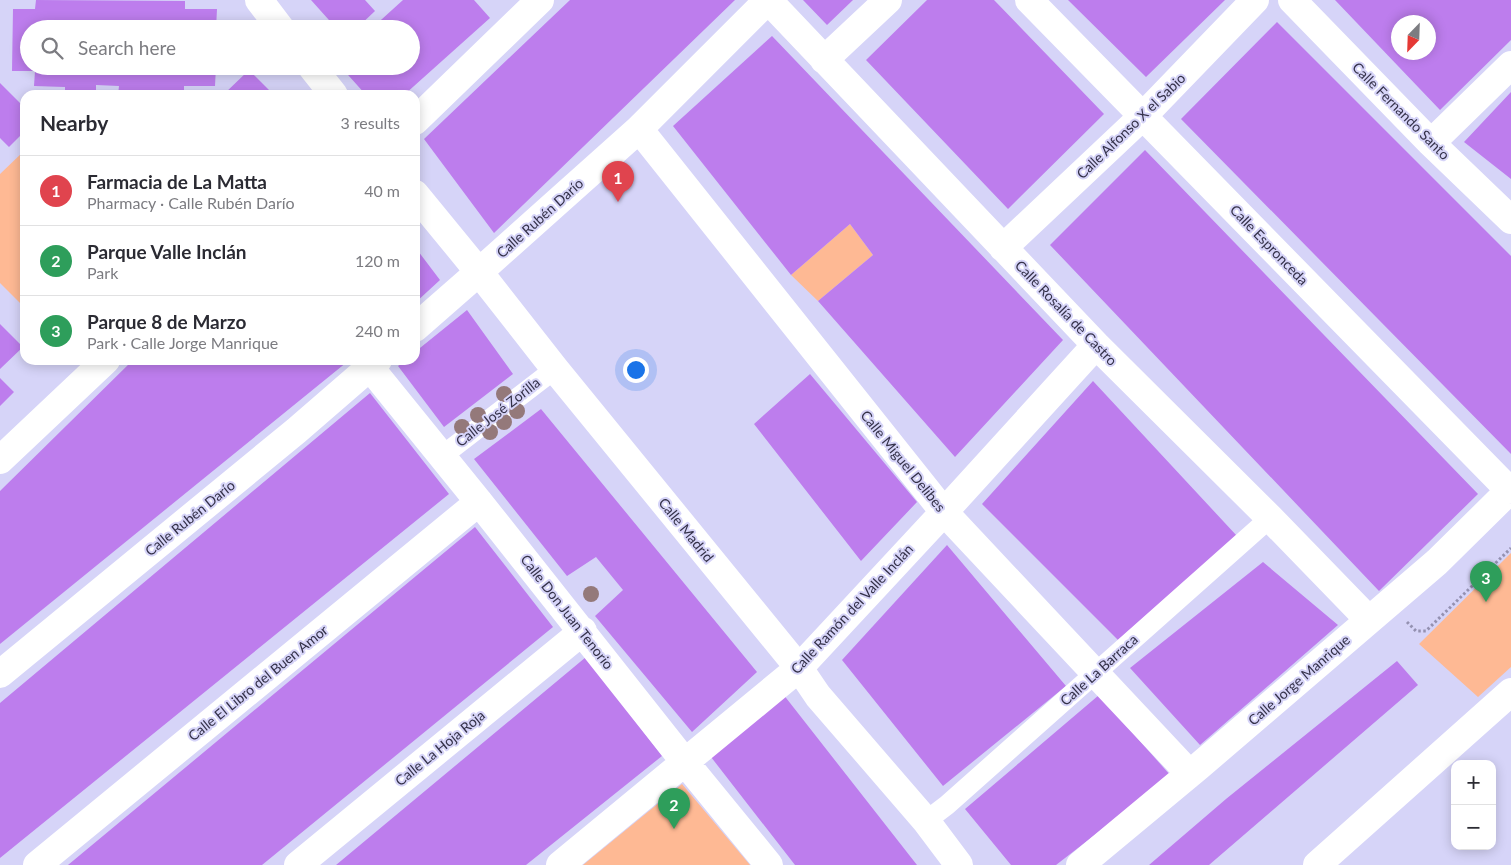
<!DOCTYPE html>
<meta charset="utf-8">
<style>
body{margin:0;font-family:Lato,sans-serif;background:#f7f7f7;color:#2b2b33}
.controls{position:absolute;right:15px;bottom:15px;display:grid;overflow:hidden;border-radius:10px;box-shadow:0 2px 12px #0003}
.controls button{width:45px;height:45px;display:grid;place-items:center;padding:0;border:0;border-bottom:1px solid #e1e1e2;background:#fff;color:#2b2b33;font:25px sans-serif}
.compass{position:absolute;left:1391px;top:15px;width:45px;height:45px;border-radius:50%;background:#fff;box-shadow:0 2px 12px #0003;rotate:203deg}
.you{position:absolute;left:635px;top:369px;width:18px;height:18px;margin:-12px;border:4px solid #fff;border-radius:50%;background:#1a73e8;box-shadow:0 0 0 8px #1a73e833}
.badge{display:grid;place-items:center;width:32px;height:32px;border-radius:50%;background:#7e7d26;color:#fff;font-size:16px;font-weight:700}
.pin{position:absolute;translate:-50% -41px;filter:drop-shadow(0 1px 2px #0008)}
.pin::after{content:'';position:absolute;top:26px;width:18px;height:15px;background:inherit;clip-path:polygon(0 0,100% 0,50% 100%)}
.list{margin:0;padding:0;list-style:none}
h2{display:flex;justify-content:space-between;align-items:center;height:65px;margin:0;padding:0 20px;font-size:21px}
h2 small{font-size:16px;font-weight:400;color:#7c7c81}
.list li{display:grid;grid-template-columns:32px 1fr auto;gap:15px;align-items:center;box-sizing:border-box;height:70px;padding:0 20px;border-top:1px solid #e1e1e2}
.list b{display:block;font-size:19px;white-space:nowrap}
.list p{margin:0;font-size:16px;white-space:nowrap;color:#7c7c81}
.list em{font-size:16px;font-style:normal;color:#7c7c81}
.icon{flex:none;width:28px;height:28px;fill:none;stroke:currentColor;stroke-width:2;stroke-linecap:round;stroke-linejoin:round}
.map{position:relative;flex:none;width:1511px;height:865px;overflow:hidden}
.search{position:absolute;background:#fff;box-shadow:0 2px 12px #0003;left:20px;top:20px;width:400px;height:55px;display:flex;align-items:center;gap:12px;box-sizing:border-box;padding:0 18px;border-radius:28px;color:#7c7c81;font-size:19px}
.panel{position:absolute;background:#fff;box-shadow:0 2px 12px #0003;left:20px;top:90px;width:400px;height:275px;border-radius:15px}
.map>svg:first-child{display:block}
</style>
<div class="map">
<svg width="1511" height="865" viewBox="0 0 1511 865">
<rect width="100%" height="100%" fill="#d6d4f8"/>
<!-- green -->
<path fill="#feb994" d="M25,150V308L0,283V174Z
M850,224L873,255L818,301L791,275Z
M1511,553V667L1478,697L1419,644Z
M682,784L750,865H583Z"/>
<!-- building -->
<path fill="#bd7ded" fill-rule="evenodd" d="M36,0L185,1V9H217L216,29H29V66H216L215,86H184V92H152V95H118L119,86L96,85V95H65V87L34,86L35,71H12L13,9H35Z
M311,0H365L375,11L356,29H337Z
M403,0H474L490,18L404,95H366L340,66H411V29H371Z
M570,0H735L494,233L424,139Z
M803,0H853L827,25Z
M927,0H994L1104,114L1008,209L866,60Z
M1068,0H1225L1146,77Z
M1335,0H1511V40L1440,110ZM1398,22H1428V52H1398Z
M1277,22L1511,256V454L1181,119Z
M772,36L1063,340L955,457L818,301L873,255L850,224L791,275L673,126Z
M249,70L270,91L266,95H223Z
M0,83L25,108V131L9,147L0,138Z
M1511,92V179L1464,142Z
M1145,150L1478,494L1379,591L1050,245Z
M415,247L440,280L415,303Z
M467,310L513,374L444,427L398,366L405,360H415V352Z
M0,324L23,347L0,369Z
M133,360H345L347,362L0,644V491Z
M810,374L917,502L861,561L754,424Z
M0,378L14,392L0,406Z
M1093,381L1237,536L1118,640L982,504Z
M370,393L449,494L0,858V703Z
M541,409L757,672L692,732L595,616L623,590L596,557L567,576L474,459Z
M475,527L553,627L262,865H68Z
M947,545L1066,686L943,786L842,660Z
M1263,562L1338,625L1200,745L1130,668Z
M586,657L662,756L526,865H336Z
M1397,661L1418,685L1209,865H1149L1226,799Z
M783,694L917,865H795L711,757Z
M1099,695L1171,776L1056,865H1011L965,809Z"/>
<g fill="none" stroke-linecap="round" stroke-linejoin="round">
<!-- path -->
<path stroke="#9491b1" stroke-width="3" stroke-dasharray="2.5 2.5" stroke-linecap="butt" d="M1407,622L1416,631H1426L1511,548"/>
<!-- pedestrian -->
<path stroke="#fff" stroke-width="20" d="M442,456L555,369
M926,821L947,805L1270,518"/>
<!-- minor -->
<path stroke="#fff" stroke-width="28" d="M259,0L281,29
M768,0L1096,345L1270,518L1369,620
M1029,0L1509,490
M1292,0L1431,143L1511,220
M824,60L888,0
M311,66L334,95
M415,121L540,0
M639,129L944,512L1189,773
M1431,143L1511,65
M415,194L479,272L555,369L799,668L818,696L926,821L959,865
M1003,248L1143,116L1255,0
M415,328L479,272L639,129L768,0
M364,360L479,502L684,761L769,865
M0,460L106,360
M0,674L296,431L378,360
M37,865L479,502
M298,865L583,631
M560,865L799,668L944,512L1096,345
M1080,865L1198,767L1437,562L1511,489"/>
<!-- secondary -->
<path stroke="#fff" stroke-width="28" d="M1317,865L1511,692"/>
</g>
<!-- trees -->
<g fill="#94797a">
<circle cx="504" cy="394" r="8"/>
<circle cx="517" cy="411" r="8"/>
<circle cx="478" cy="415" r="8"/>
<circle cx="504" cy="422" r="8"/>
<circle cx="462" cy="427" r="8"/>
<circle cx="490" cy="432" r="8"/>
<circle cx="591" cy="594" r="8"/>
</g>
<g text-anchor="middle" stroke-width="4" stroke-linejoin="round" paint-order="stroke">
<!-- street labels -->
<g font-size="14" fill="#343149" stroke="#d6d4f8">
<text transform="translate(1401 111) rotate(45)" y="5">Calle Fernando Santo</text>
<text transform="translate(1131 126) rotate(-44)" y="5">Calle Alfonso X el Sabio</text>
<text transform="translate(540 218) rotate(-42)" y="5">Calle Rubén Darío</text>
<text transform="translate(1269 245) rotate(46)" y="5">Calle Espronceda</text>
<text transform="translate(1066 313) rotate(46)" y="5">Calle Rosalía de Castro</text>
<text transform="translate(498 412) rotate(-38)" y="5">Calle José Zorilla</text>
<text transform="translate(903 461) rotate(51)" y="5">Calle Miguel Delibes</text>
<text transform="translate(190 518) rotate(-39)" y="5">Calle Rubén Darío</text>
<text transform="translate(686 530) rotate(51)" y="5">Calle Madrid</text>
<text transform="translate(852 609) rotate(-47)" y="5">Calle Ramón del Valle Inclán</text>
<text transform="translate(567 612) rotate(52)" y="5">Calle Don Juan Tenorio</text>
<text transform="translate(1099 670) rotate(-42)" y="5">Calle La Barraca</text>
<text transform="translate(1299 680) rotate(-41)" y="5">Calle Jorge Manrique</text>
<text transform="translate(258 683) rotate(-39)" y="5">Calle El Libro del Buen Amor</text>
<text transform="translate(440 748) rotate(-39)" y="5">Calle La Hoja Roja</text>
</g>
</g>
</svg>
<div class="controls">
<button>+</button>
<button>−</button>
</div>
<svg class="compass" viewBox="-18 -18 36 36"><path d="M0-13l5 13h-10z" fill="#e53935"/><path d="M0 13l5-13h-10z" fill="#7c7c81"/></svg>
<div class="you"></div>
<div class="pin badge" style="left:618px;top:202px;background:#e0444e">1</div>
<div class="pin badge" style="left:674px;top:829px;background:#2e9e5b">2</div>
<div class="pin badge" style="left:1486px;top:602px;background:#2e9e5b">3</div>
<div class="search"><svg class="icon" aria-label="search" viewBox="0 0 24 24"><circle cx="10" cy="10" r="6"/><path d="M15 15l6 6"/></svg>Search here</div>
<section class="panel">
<h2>Nearby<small>3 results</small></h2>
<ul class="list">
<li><span class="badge" style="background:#e0444e">1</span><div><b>Farmacia de La Matta</b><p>Pharmacy · Calle Rubén Darío</p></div><em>40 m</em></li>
<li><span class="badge" style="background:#2e9e5b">2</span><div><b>Parque Valle Inclán</b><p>Park</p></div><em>120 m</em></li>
<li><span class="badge" style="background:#2e9e5b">3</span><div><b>Parque 8 de Marzo</b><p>Park · Calle Jorge Manrique</p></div><em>240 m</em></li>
</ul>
</section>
</div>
